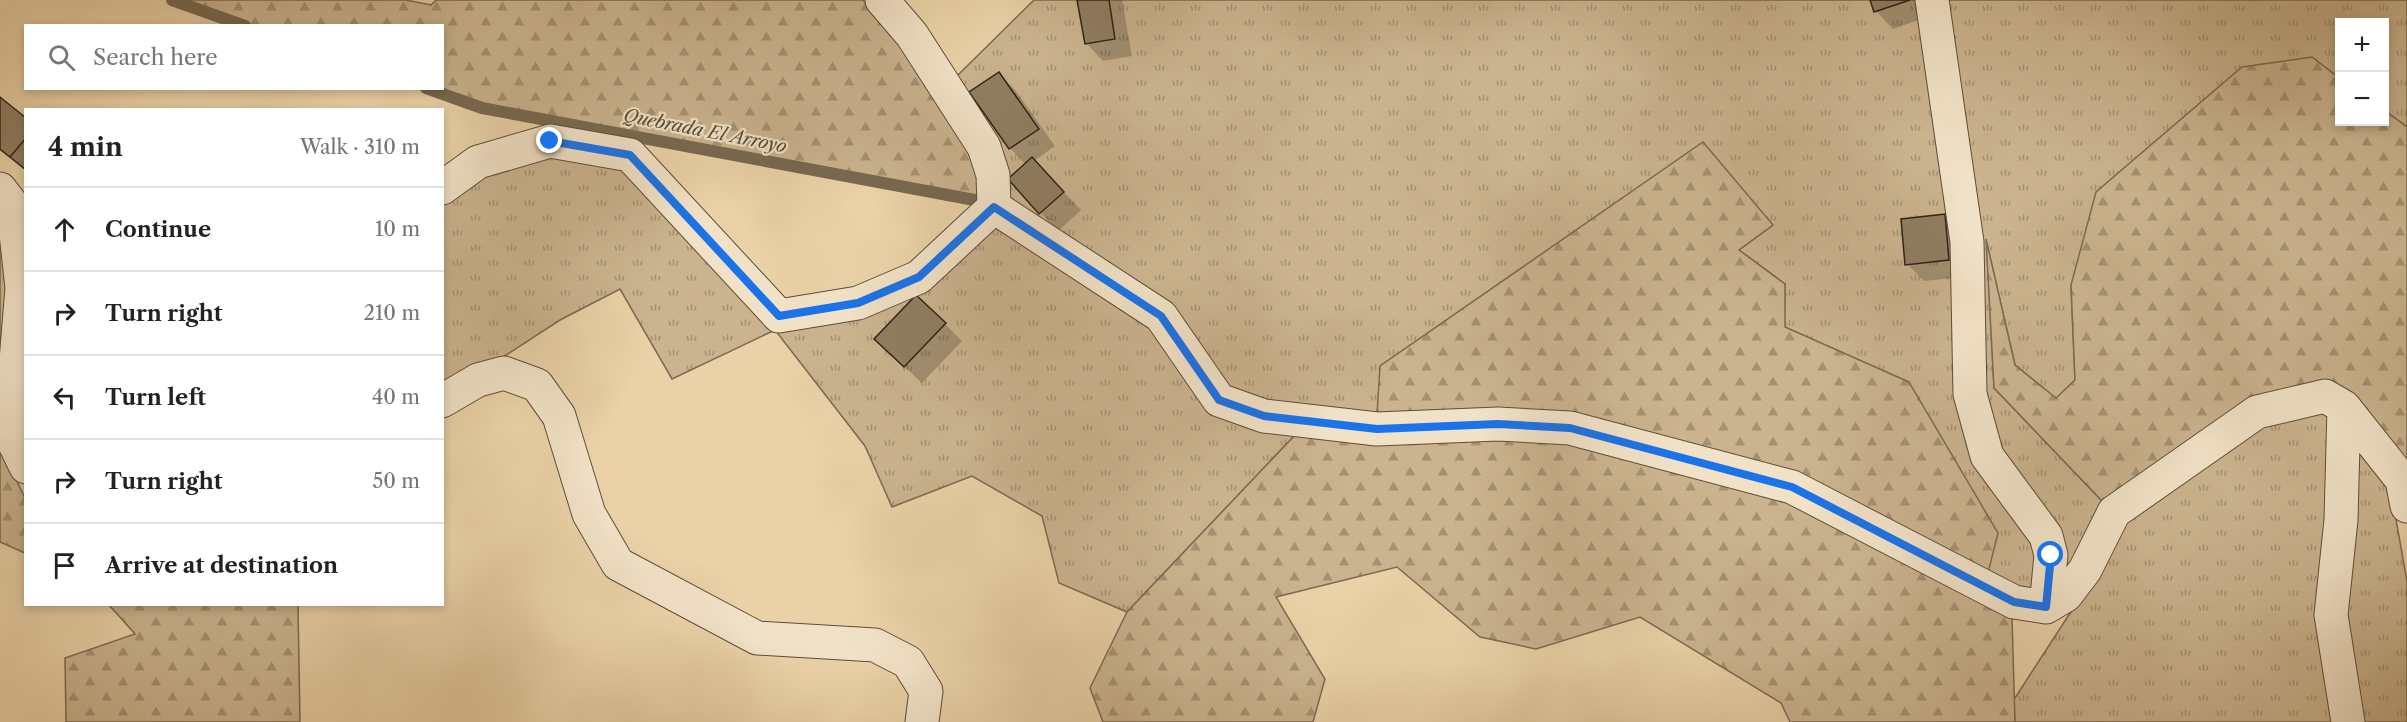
<!DOCTYPE html>
<meta charset="utf-8">
<style>
body{margin:0;font-family:"Libre Caslon Text",serif;background:#f6f6f6;color:#222}
.controls{position:absolute;right:18px;top:18px;display:grid;overflow:hidden;border-radius:0px;box-shadow:0 3px 9px #0003}
.controls button{width:54px;height:54px;display:grid;place-items:center;padding:0;border:0;border-bottom:2px solid #e0e0e0;background:#fff;color:#222;font:30px sans-serif}
.stop{position:absolute;width:18px;height:18px;margin:-14px;border:4px solid #1a73e8;border-radius:50%;background:#fff}
.stop.end{background:#1a73e8;border-color:#fff;box-shadow:0 2px 6px #0008}
.list{margin:0;padding:0;list-style:none}
h2{display:flex;justify-content:space-between;align-items:center;height:78px;margin:0;padding:0 24px;font-size:26px}
h2 small{font-size:20px;font-weight:400;color:#767676}
.list li{display:grid;grid-template-columns:39px 1fr auto;gap:18px;align-items:center;box-sizing:border-box;height:84px;padding:0 24px;border-top:2px solid #e0e0e0}
.list b{display:block;font-size:22px;white-space:nowrap}
.list em{font-size:20px;font-style:normal;color:#767676}
.icon{flex:none;width:33px;height:33px;fill:none;stroke:currentColor;stroke-width:2;stroke-linecap:round;stroke-linejoin:round}
.map{position:relative;flex:none;width:2407px;height:722px;overflow:hidden}
.search{position:absolute;background:#fff;box-shadow:0 3px 9px #0003;left:24px;top:24px;width:420px;height:66px;display:flex;align-items:center;gap:15px;box-sizing:border-box;padding:0 21px;border-radius:0px;color:#767676;font-size:22px}
.panel{position:absolute;background:#fff;box-shadow:0 3px 9px #0003;left:24px;top:108px;width:420px;height:498px;border-radius:0px}
.map>svg:first-child{display:block}
</style>
<div class="map">
<svg width="2407" height="722" viewBox="0 0 2407 722">
<defs>
<pattern id="grass-tufts" width="24" height="20" patternUnits="userSpaceOnUse" patternTransform="scale(1.5)"><rect width="24" height="20" fill="#cab38e"/><path d="M3 7l-1-3M5 7V3M7 7l1-3M15 17l-1-3M17 17v-4M19 17l1-3" fill="none" stroke="#a49173"/></pattern>
<pattern id="forest-firs" width="22" height="20" patternUnits="userSpaceOnUse" patternTransform="scale(1.5)"><rect width="22" height="20" fill="#cab38e"/><path d="M5 1l3.5 6h-7zM16 11l3.5 6h-7z" fill="#a49173"/></pattern>
</defs>
<rect width="100%" height="100%" fill="#ead1a7"/>
<filter id="stains"><feTurbulence type="fractalNoise" baseFrequency=".00333" numOctaves="4"/><feColorMatrix values="0 0 0 0 .2 0 0 0 0 .09 0 0 0 0 .02 0 0 0 .5 -.17"/></filter>
<radialGradient id="worn" r=".72"><stop offset=".6" stop-color="#630" stop-opacity="0"/><stop offset="1" stop-color="#630" stop-opacity=".3"/></radialGradient>
<!-- grass -->
<path fill="url(#grass-tufts)" stroke="#7c6a52" stroke-width="1.5" d="M1034,0H2407V127L2385,111L2384,22H2340L2339,78L2312,57L2071,285L2075,380L2056,399L2015,365L1987,244L1994,388L2104,503L2063,577L1992,431L1953,241L1956,395L2033,540L2036,553L2034,593L1988,573L1909,382L1784,327L1785,284L1739,250L1773,225L1381,366L1377,415L1267,402L1229,389L1008,199L955,78Z
M549,156L622,167L775,330L995,224L1152,328L1210,412L1296,434L1127,612L1059,583L1042,516L972,476L892,507L865,446L775,330L672,379L620,289L560,320L500,359L443,385L442,205L483,176Z
M2322,411L2330,414L2334,722H2015L2013,701L2074,607L2124,521L2262,424Z
M2357,445L2390,486L2407,581V722H2362L2345,613Z"/>
<!-- forest -->
<path fill="url(#forest-firs)" stroke="#7c6a52" stroke-width="1.5" d="M172,0H406L431,5L436,0H863L899,42L971,152L978,177L980,201L482,108L426,89L442,88V26L245,25Z
M2312,57L2339,78L2340,122H2384L2385,111L2407,127V465L2328,381L2104,503L1994,388L1986,239L2015,365L2056,398L2075,380L2071,285L2096,192L2242,67Z
M1703,142L1773,225L1739,250L1785,284V327L1909,382L1998,533L1988,573L1800,476L1377,415L1380,366Z
M0,214L8,291L0,380Z
M1296,434L1566,442L1786,500L2012,617L2015,722H1790L1781,703L1640,617L1536,649L1480,637L1397,567L1276,597L1325,679L1313,722H1103L1090,688L1127,612Z
M0,447L25,498V553L0,542Z
M109,605H298L300,722H66L65,658L135,634Z"/>
<!-- shadow -->
<path fill="#0003" d="M1079,0H1122L1132,56L1103,61L1086,43Z
M1872,0H1928L1933,15L1893,29L1876,11Z
M999,74L1016,91L1055,146L1034,161L1081,210L1058,231L1010,180L1026,165L1010,148Z
M0,99L26,120V171L0,151Z
M1944,216L1961,233L1966,277L1924,281L1907,264Z
M945,324L962,341L922,383L893,356Z"/>
<g fill="none" stroke-linecap="round" stroke-linejoin="round">
<!-- stream -->
<path stroke="#786850" stroke-width="12" d="M172,0L245,26
M426,88L482,108L980,201"/>
</g>
<!-- building -->
<path fill="#907d61" stroke="#2e2216" stroke-width="1.5" d="M1077,0H1109L1115,39L1085,44Z
M1870,0H1910L1874,12Z
M999,72L1039,129L1009,149L969,92Z
M0,97L26,118V138L10,157L0,149Z
M26,138V170L10,157Z
M1032,157L1064,192L1039,214L1008,179Z
M1945,214L1949,260L1905,265L1901,219Z
M916,295L946,323L904,367L874,339Z"/>
<g fill="none" stroke-linecap="round" stroke-linejoin="round">
<!-- minor casing -->
<g stroke="#5d4e3a" stroke-width="35">
<path id="minor" d="M1932,0L1967,242L1970,394L1987,456L2046,536L2051,555L2046,607
M442,188L478,162L550,141L630,155L779,316L858,303L919,277L994,207L993,175L984,147L912,35L882,0
M0,189L13,206L22,288L10,434L26,467
M994,207L1161,316L1219,400L1264,416L1377,429L1498,424L1570,428L1792,487L2014,602L2046,607L2066,595L2085,570L2114,512L2257,412L2325,396L2344,407L2402,480L2407,506
M442,401L478,380L504,373L537,385L559,416L589,514L618,564L757,638L875,645L908,662L926,691L922,722
M2344,407L2341,520L2331,615L2348,722"/>
</g>
<!-- minor -->
<use href="#minor" stroke="#f1e1c6" stroke-width="33"/>
</g>
<g fill="none" stroke-linecap="round" stroke-linejoin="round">
<!-- route -->
<path stroke="#1a73e8" stroke-width="8" d="M550,141L630,155L779,316L858,303L919,277L994,207L1161,316L1219,400L1264,416L1377,429L1498,424L1570,428L1792,487L2014,602L2046,607L2051,555"/>
</g>
<g text-anchor="middle" stroke-width="4.5" stroke-linejoin="round" paint-order="stroke">
<!-- water labels -->
<g font-size="18" font-style="italic" fill="#594b38" stroke="#f1e1c6">
<text transform="translate(705 131) rotate(11)" y="6">Quebrada El Arroyo</text>
</g>
</g>
<rect width="100%" height="100%" filter="url(#stains)"/>
<rect width="100%" height="100%" fill="url(#worn)"/>
</svg>
<div class="controls">
<button>+</button>
<button>−</button>
</div>
<div class="stop" style="left:2051px;top:555px"></div>
<div class="stop end" style="left:550px;top:141px"></div>
<div class="search"><svg class="icon" aria-label="search" viewBox="0 0 24 24"><circle cx="10" cy="10" r="6"/><path d="M15 15l6 6"/></svg>Search here</div>
<section class="panel">
<h2>4 min<small>Walk · 310 m</small></h2>
<ul class="list">
<li><svg class="icon" aria-label="ahead" viewBox="0 0 24 24"><path d="M12 20V5M6 11l6-6 6 6"/></svg><div><b>Continue</b></div><em>10 m</em></li>
<li><svg class="icon" aria-label="right" viewBox="0 0 24 24"><path d="M7 20v-9h11M14 6l5 5-5 5"/></svg><div><b>Turn right</b></div><em>210 m</em></li>
<li><svg class="icon" aria-label="left" viewBox="0 0 24 24"><path d="M17 20v-9H6M10 6l-5 5 5 5"/></svg><div><b>Turn left</b></div><em>40 m</em></li>
<li><svg class="icon" aria-label="right" viewBox="0 0 24 24"><path d="M7 20v-9h11M14 6l5 5-5 5"/></svg><div><b>Turn right</b></div><em>50 m</em></li>
<li><svg class="icon" aria-label="arrive" viewBox="0 0 24 24"><path d="M6 21V4h12l-3 4 3 4H6"/></svg><div><b>Arrive at destination</b></div></li>
</ul>
</section>
</div>
